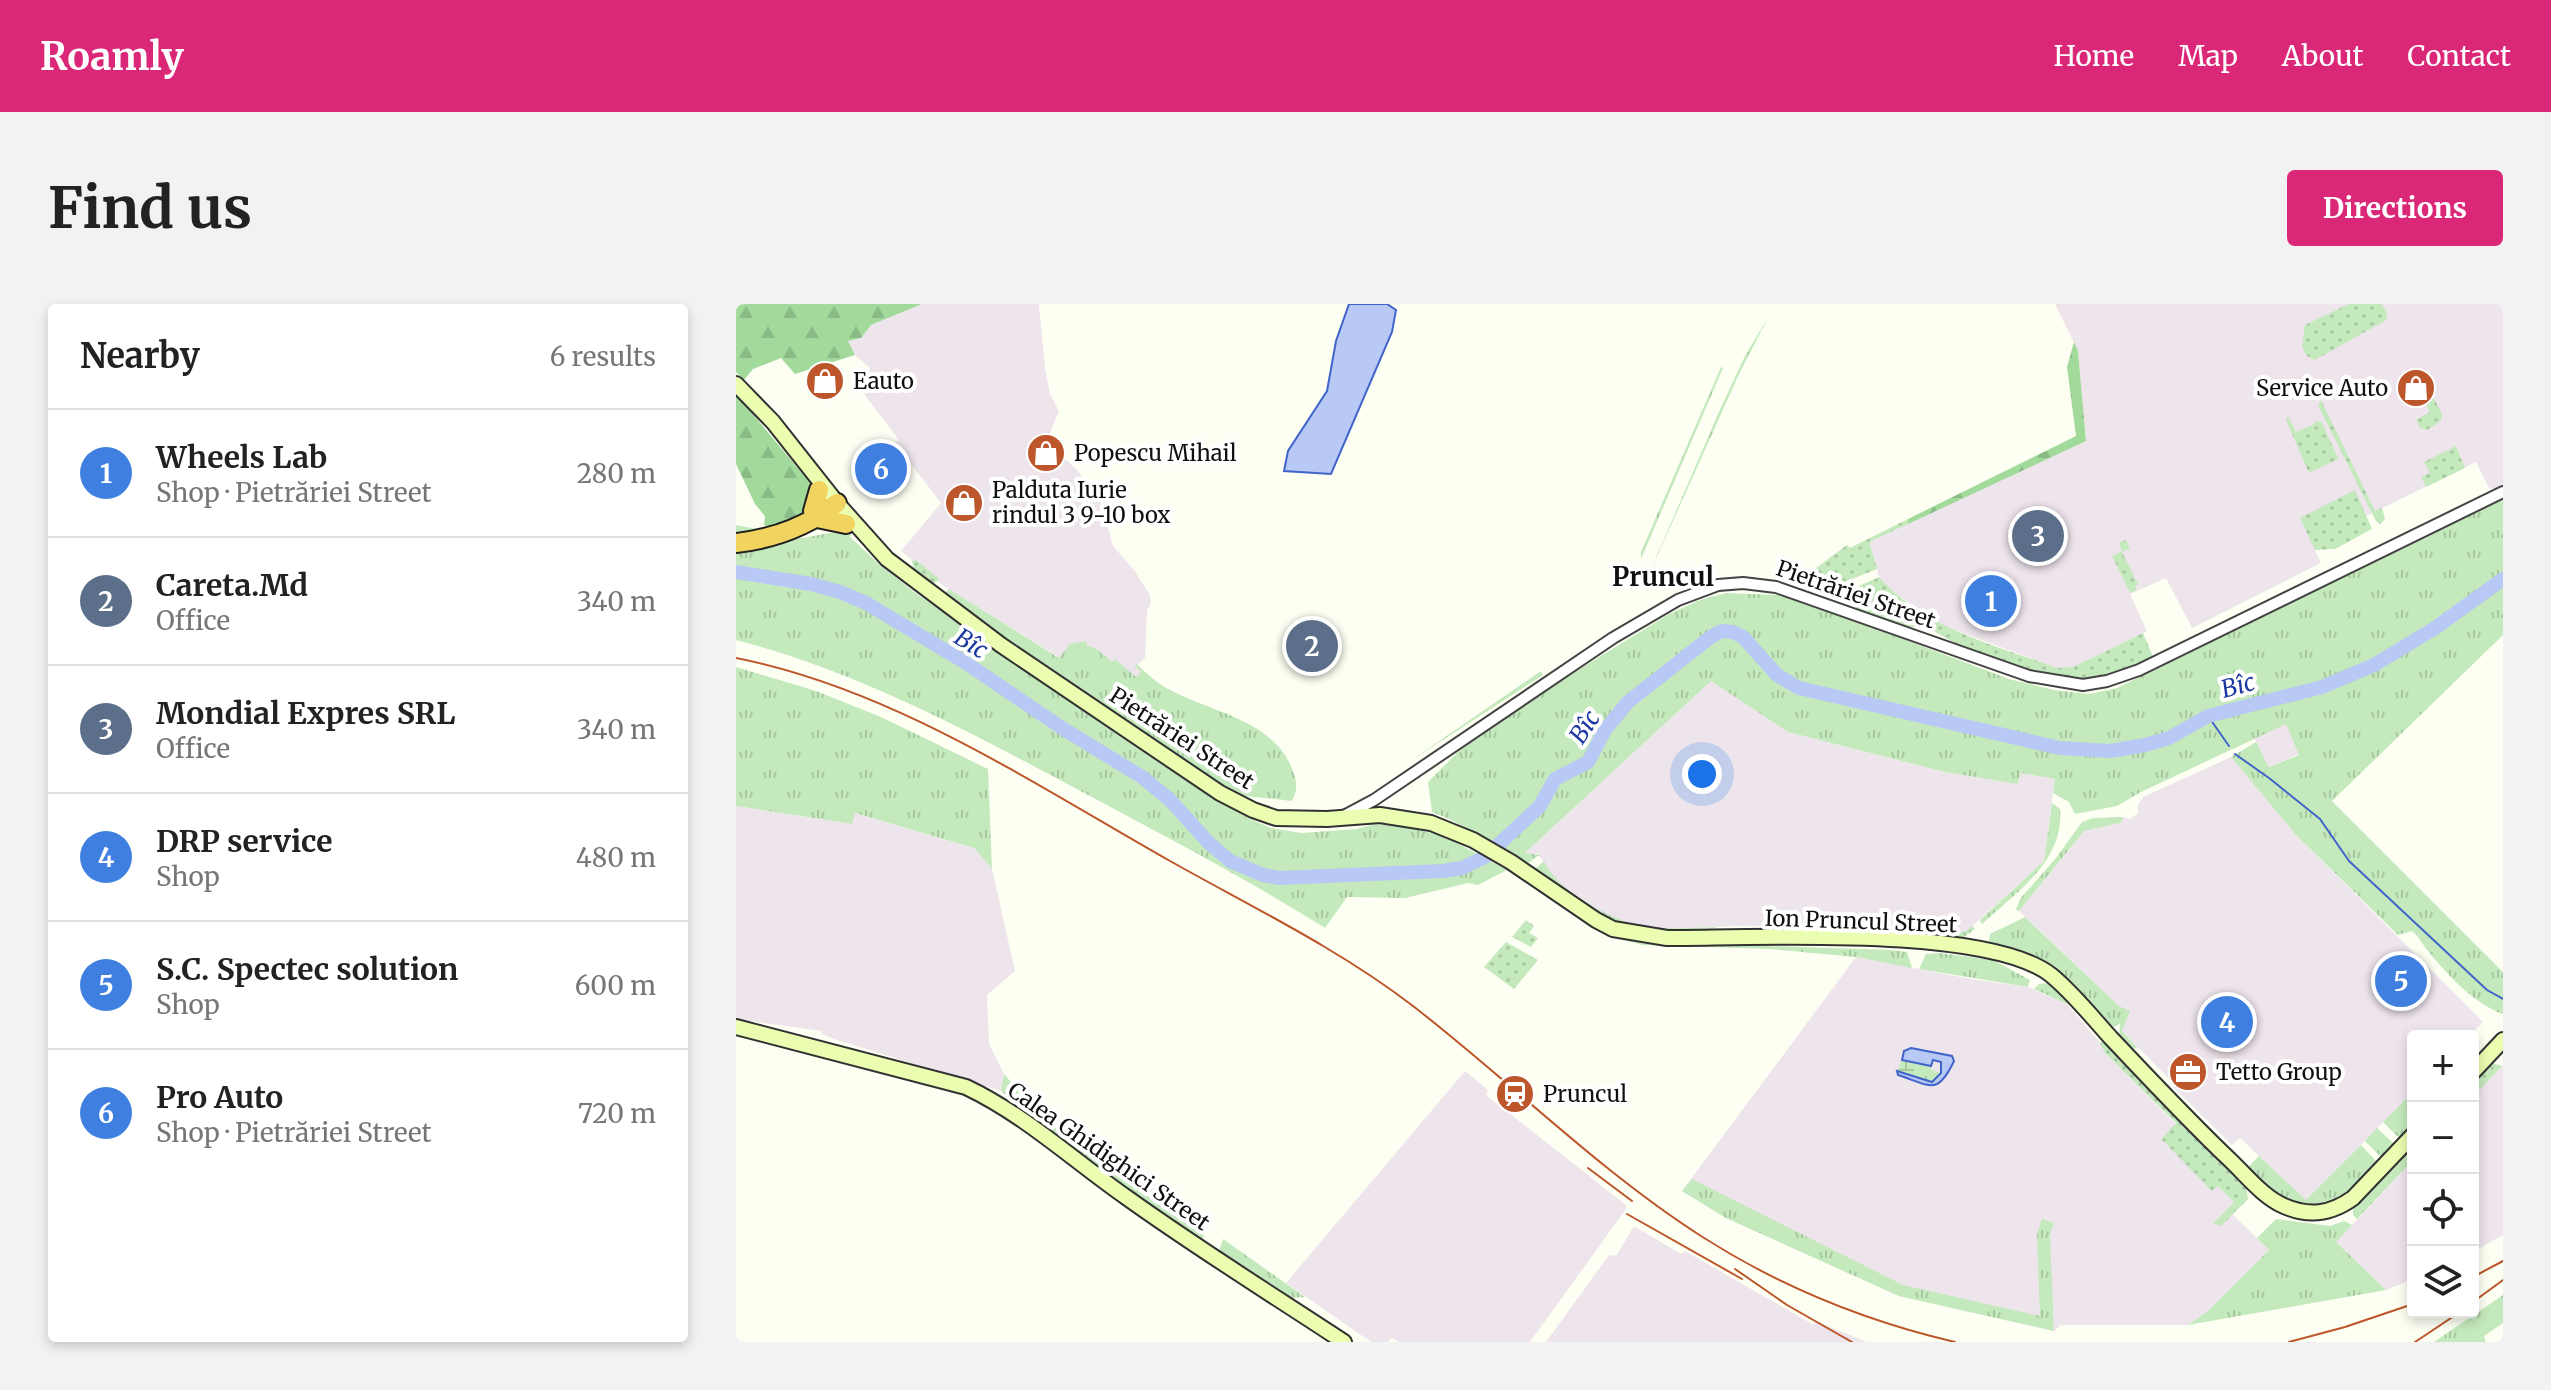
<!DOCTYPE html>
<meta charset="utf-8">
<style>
body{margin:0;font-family:Merriweather,serif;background:#f2f2f2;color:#222}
.controls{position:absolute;right:24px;bottom:24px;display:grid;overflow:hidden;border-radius:8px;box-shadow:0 4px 12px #0003}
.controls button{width:72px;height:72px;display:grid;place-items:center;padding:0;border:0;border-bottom:2px solid #e0e0e0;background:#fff;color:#222;font:40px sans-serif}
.you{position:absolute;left:966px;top:470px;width:28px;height:28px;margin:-20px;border:6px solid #fff;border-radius:50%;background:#1a73e8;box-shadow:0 0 0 12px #1a73e833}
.badge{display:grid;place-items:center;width:52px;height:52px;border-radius:50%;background:#db2777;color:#fff;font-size:26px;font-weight:700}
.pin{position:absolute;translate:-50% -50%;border:4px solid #fff;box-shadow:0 2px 8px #0006}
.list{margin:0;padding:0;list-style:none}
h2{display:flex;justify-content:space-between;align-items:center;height:104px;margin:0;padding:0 32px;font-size:34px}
h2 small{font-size:26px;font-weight:400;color:#767676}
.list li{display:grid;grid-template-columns:52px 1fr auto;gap:24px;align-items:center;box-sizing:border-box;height:128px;padding:0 32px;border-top:2px solid #e0e0e0}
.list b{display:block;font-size:30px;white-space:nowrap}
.list p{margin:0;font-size:26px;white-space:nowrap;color:#767676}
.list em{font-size:26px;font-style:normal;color:#767676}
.icon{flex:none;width:44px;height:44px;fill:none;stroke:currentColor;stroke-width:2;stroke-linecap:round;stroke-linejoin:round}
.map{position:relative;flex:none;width:1767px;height:1038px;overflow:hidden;border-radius:8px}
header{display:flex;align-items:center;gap:48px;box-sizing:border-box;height:112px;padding:0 40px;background:#db2777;color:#fff}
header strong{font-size:38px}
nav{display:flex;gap:44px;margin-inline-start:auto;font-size:28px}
.intro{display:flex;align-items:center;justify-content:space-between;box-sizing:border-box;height:192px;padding:0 48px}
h1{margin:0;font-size:56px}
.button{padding:20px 36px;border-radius:8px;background:#db2777;color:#fff;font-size:28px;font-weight:700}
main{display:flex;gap:48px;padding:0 48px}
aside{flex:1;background:#fff;border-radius:8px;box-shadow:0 4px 12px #0003}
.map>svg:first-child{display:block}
</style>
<header>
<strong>Roamly</strong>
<nav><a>Home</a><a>Map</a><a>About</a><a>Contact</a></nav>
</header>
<div class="intro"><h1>Find us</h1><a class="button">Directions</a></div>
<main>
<aside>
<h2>Nearby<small>6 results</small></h2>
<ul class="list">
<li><span class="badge" style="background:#3f7fe0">1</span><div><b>Wheels Lab</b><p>Shop · Pietrăriei Street</p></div><em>280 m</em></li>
<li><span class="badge" style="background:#5c6f8a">2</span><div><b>Careta.Md</b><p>Office</p></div><em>340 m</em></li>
<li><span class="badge" style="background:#5c6f8a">3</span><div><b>Mondial Expres SRL</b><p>Office</p></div><em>340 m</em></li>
<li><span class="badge" style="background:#3f7fe0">4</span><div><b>DRP service</b><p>Shop</p></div><em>480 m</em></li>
<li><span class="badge" style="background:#3f7fe0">5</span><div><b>S.C. Spectec solution</b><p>Shop</p></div><em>600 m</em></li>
<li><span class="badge" style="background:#3f7fe0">6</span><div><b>Pro Auto</b><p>Shop · Pietrăriei Street</p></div><em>720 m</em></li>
</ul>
</aside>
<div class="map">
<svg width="1767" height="1038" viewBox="0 0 1767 1038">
<defs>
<pattern id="grass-tufts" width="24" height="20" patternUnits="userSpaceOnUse" patternTransform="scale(2)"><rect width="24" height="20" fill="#c4e9bc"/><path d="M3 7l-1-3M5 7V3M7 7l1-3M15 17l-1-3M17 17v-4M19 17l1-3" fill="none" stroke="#a7c7a1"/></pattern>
<pattern id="forest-firs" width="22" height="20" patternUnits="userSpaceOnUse" patternTransform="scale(2)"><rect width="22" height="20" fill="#a2da9c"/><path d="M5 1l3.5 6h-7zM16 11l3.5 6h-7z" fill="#8aba85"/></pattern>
<pattern id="wetland-marsh" width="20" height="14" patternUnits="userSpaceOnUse" patternTransform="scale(2)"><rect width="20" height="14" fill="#c4e9bc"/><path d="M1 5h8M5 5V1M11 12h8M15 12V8" fill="none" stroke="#a7c7a1"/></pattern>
<pattern id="garden-dots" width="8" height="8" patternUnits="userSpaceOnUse" patternTransform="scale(2)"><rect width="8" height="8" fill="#c4e9bc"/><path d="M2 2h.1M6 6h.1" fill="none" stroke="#a7c7a1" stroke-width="1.8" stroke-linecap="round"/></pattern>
</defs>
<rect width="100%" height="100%" fill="#fdfff3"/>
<!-- industrial -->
<path fill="#eee5ec" d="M186,0H303L309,64L314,90L323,107L314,129L327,153L342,167L366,201L377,242L398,266L414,291L415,299L411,306L409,354L400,362L406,368L400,374L380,356L377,359L362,346L351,341H334L324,354L206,281L165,247L205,199L159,139L163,136L128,90L130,89L134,64L119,51L111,37L125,34L135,21Z
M1319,0H1767V183L1760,186L1753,184L1740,158L1576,239L1585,259L1456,324L1430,274L1394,290L1411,327L1337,363L1321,364L1208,322L1152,285L1143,273L1134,241L1135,236L1350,137L1342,47Z
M975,377L1052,428L1209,468L1281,480L1285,469L1319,475L1308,557L1230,628L1147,624L1004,622L928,625L900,622L865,608L822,579L802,550H788Z
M1550,419L1563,450L1533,463L1518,434Z
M1495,453L1560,531L1747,718L1733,732H1677V788L1570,897L1504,834L1496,841L1437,783L1439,781L1386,727L1393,707L1383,702L1283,607L1348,527L1384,519L1388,513L1394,515L1402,509V501L1407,493Z
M0,502L115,520L118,509L238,544L256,565L279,667L251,691L253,740L268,770L265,787L101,736L86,730V727L0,715Z
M1120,653L1235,675L1292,683L1331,700L1367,742L1369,749L1440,820L1425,835L1476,886L1482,882L1499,899L1492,906L1533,946L1473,1006L1452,1021H1325L1318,1027L1163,992L990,914L946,887Z
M1767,761V931L1737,948V793Z
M729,767L752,786L750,791L890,901V905L794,1038H663L656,1034L651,1038H635L550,979Z
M1677,856V975L1650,986L1600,938Z
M898,922L945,950L949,947L1078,1021L1079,1017L1131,1038H810L873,951L880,952Z"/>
<!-- grass -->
<path fill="url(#grass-tufts)" d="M1033,12L1003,70L910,277L982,110L1009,52Z
M985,63L987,64L905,255V248Z
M1767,195V331L1596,497L1767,668V710C1738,700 1711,670 1692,647C1686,640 1683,633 1676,627L1662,631L1560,531L1495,453L1520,438L1533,463L1563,451L1550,420L1405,488L1381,502L1339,510L1333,498L1317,489L1319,475L1285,469L1281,480L1209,468L1052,428L975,377L789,549L803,551L790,561C759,543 730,520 696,508L692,478L722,448L771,410L933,310L964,296L990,289L1043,291L1083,303L1273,375L1318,386L1353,390L1381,384Z
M0,221L66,234L100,228L115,231L114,233L143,260L178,288L426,460L512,514L535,524L565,529L620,525L640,520L666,522L708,532L771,566L742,581L732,579L669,594L611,593L589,624C508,573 423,529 339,484C230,426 121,367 0,336Z
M213,285L323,354L334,340L350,337L351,341L362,346L376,358L379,355L400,373L405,368L399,362L401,360C412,371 422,380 436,387C478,409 538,416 557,467C561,478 562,486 556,497L510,492L478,477L254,326L208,290Z
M0,363L80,387L145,413L252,465L256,565L238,544L119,509L116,520L0,502Z
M805,367L807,371L676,456Z
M1316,499L1324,505C1329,556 1280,589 1246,620L1244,616L1308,557Z
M1388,513L1384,519L1348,527L1283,607L1280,606L1284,595L1320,554L1346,518L1357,514Z
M808,557C818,576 829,584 847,596C895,628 925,625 980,623L970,629L964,626L955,630L879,621L797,567Z
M841,612L879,632L907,638L1156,646L1171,648L1176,664L1120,653L1035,645L907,641L872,632Z
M1289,613L1383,702L1394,707L1386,727L1402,744L1396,745L1383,733L1384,720L1378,723L1369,716L1311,659L1253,638L1254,630Z
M1236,622L1239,625L1224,636L1149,629L1143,624L1229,628Z
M1203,649L1257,656L1294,676L1292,683L1183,665L1190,650Z
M1314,679L1332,697L1331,700L1298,685L1303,680Z
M268,770L290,795L469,922L467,936L428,913L361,865L265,787Z
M1677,788V820L1666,833L1661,832L1647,818Z
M1641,824L1658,840L1645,853L1629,837Z
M1625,841L1641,858C1587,915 1570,920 1511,864L1523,852L1570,896Z
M956,875L1167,981L1304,1012L1301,930L1306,915L1318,919L1314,931L1318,1027L1163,992L990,914L946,887Z
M1540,915L1594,922L1608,917L1616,921L1600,938L1650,986L1452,1021L1473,1006L1533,946L1521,934Z
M487,935L569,993L550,994L483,947Z
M1767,991V1019L1748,1032L1750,1038H1698Z"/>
<!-- forest -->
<path fill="url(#forest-firs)" d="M0,0H186L135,21L125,34L112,37L119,51L59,70L45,54L17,65L8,76L0,68Z
M1338,38L1342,47L1350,137L1172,220V215L1340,132L1331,63Z
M0,90L96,205V221C72,231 51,226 28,221L29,212L19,200L0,160Z"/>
<!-- wetland -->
<path fill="url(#wetland-marsh)" d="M1166,756L1195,762V766L1205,768L1196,778L1161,767Z"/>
<!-- garden -->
<path fill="url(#garden-dots)" d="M1613,0H1646L1651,10L1650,16L1579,56L1571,52L1566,43L1569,21Z
M1683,66L1706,110L1705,117L1691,126L1684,124L1680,116L1694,108L1675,70Z
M1585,96L1639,207L1646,204L1649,215L1644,220L1640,217L1582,101Z
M1552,112L1560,128L1579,120L1578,117L1586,118L1602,155L1575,168L1572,167L1550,116Z
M1720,142L1729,164L1690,183L1685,173L1694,169L1688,158Z
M1619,186L1636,225L1599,245L1579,246L1564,214Z
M1172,215V220L1135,237L1134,241L1141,265L1086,287L1053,279L1072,270L1111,241L1114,244Z
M1390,236L1394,244L1386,248L1402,280L1399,282L1401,286L1394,289L1376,252L1386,247L1383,239Z
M180,256L203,275L197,281L179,269L176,257Z
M1143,273C1187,324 1259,341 1321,364L1337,363L1407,329L1417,353L1367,376L1347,378L1275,362L1227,344L1191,323H1171L1121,306L1118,292L1123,282Z
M790,616L798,622L793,629L802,634L795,643L776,633Z
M770,638L802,656L778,685L748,663Z
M1366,738H1371L1444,817L1510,882L1512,895L1485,922L1477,920L1498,898L1482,882L1476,887L1425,835L1440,819L1369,749L1364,739Z
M1756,759L1766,762L1737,793V776Z
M1677,839V856L1621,915L1617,911V904Z"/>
<!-- water -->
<path fill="#b8c9f5" stroke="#4164ca" stroke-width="2" d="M613,0H651L660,6L656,28L595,170L548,167L552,147L591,87L600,37Z
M1175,744L1216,752L1218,757C1201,793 1194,781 1162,771L1161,767L1196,778L1205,769V758L1197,756L1195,762L1166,756L1168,747Z"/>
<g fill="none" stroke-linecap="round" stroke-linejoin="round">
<!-- stream -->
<path stroke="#4164ca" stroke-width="2" d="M1472,412L1493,442
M1499,450L1533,474L1584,515L1613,557L1751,686L1767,695"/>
<!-- river -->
<path stroke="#b8c9f5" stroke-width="14" d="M0,268L75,280L104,288L130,299L230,359L326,424L406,473L434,496L473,539L494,557L527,571L543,574L707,567L726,564L749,553L804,502L819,475L852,458L869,426L892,398L976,332L986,327L997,328L1007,333L1041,371L1063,384L1324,444L1374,447L1409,441L1433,434L1472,412L1586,383L1638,361L1699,324L1767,275"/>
<!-- street casing -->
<g stroke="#434343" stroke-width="14">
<path id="street" d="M608,512L638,496L877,334L942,296L982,281L1007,279L1040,283L1293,372L1347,381L1371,377L1403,366L1767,188"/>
</g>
<!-- secondary casing -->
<g stroke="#323232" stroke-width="18">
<path id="secondary" d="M0,80L37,118L101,199L151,255L265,341L484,489L517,506L540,514L591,515L644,511L695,519L737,536L775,558L860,616L877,625L931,634C1017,634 1251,621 1315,671C1337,689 1355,712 1374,733C1413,774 1452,816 1493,855C1510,871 1527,893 1548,902C1573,913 1595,910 1617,894L1677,831
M0,723L230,783C289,811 337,856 390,893C461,944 535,990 608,1038
M1737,768L1767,736"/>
</g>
<!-- highway casing -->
<g stroke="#212121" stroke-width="22">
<path id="highway" d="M77,207L83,186
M81,214L110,220
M0,239C36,235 72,222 101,199"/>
</g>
<!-- street -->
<use href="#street" stroke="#fff" stroke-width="10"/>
<!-- secondary -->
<use href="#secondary" stroke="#ebfdb0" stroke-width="14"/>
<!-- highway -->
<use href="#highway" stroke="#f1d45f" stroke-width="18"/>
<!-- rail -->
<path stroke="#bd562a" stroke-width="2" d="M0,354C157,385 296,479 434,557C516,603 603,645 677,702C774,777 862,866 965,932C1043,982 1129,1017 1219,1038
M852,864L896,897
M891,910L1006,975
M999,965L1051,1001L1116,1038
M1737,973L1767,957
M1737,998L1767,976
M1553,1038L1609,1023L1677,1000
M1679,1038L1724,1008"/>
</g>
<!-- icons -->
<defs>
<g id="shop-disc" transform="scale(2)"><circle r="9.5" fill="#bd562a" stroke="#fff"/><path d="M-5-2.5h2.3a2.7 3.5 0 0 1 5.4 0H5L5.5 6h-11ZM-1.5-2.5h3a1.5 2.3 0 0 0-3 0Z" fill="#fff"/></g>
<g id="office-disc" transform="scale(2)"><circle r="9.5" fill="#bd562a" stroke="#fff"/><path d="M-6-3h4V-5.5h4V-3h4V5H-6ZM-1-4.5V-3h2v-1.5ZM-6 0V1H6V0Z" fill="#fff"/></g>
<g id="station-disc" transform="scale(2)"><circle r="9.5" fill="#bd562a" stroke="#fff"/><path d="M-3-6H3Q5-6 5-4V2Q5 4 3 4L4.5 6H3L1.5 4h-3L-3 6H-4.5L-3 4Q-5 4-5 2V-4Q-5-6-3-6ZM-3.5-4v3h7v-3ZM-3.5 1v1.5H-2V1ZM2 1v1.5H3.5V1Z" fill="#fff"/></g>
</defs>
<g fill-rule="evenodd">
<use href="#shop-disc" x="89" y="77"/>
<use href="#shop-disc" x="1680" y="84"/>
<use href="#shop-disc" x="310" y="149"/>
<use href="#shop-disc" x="228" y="199"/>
<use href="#office-disc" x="1452" y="768"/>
<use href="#station-disc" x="779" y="790"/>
</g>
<g text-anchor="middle" stroke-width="8" stroke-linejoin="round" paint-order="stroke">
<!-- poi labels -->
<g font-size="22" fill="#101010" stroke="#fff" text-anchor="start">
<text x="117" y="85">Eauto</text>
<text x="1652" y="92" text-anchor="end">Service Auto</text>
<text x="338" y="157">Popescu Mihail</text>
<text x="256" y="194">Palduta Iurie<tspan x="256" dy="25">rindul 3 9-10 box</tspan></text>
<text x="1480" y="776">Tetto Group</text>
<text x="807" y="798">Pruncul</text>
</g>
<!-- street labels -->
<g font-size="22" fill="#101010" stroke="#fff">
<text transform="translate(1120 290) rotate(19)" y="8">Pietrăriei Street</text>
<text transform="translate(446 434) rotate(33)" y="8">Pietrăriei Street</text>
<text transform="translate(1125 617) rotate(2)" y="8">Ion Pruncul Street</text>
<text transform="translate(373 852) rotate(35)" y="8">Calea Ghidighici Street</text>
</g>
<!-- water labels -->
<g font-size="24" font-style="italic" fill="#1b38a0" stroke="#fff">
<text transform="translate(235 340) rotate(32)" y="8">Bîc</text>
<text transform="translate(1502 382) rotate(-15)" y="8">Bîc</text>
<text transform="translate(849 423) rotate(-56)" y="8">Bîc</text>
</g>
<!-- quarter labels -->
<g font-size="26" font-weight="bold" fill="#101010" stroke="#fff">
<text x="927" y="282">Pruncul</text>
</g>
</g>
</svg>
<div class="controls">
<button>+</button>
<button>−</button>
<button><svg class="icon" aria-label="locate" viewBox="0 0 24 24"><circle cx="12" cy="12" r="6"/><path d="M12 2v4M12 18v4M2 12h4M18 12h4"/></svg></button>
<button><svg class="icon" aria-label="layers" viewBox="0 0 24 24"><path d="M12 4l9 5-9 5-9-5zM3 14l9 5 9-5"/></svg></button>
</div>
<div class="you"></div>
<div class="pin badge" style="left:1255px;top:297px;background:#3f7fe0">1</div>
<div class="pin badge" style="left:576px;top:342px;background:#5c6f8a">2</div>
<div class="pin badge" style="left:1302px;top:232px;background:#5c6f8a">3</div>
<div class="pin badge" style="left:1491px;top:718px;background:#3f7fe0">4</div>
<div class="pin badge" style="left:1665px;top:677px;background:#3f7fe0">5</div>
<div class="pin badge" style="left:145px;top:165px;background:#3f7fe0">6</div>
</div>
</main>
